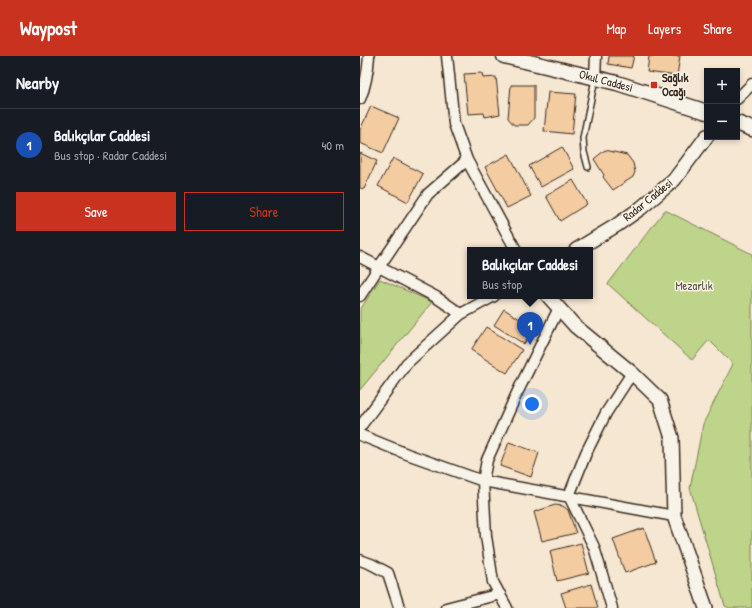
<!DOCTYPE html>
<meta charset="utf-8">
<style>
body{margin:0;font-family:"Patrick Hand",sans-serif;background:#242831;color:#f1f3f6}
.controls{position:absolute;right:12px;top:12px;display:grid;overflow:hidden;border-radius:0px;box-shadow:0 2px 6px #0003}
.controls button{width:36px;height:36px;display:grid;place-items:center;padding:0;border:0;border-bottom:1px solid #363941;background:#171b24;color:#f1f3f6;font:20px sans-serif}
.you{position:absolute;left:172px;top:348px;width:14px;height:14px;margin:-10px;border:3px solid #fff;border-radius:50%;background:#1a73e8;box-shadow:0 0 0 6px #1a73e833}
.badge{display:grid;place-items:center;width:26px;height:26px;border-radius:50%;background:#c8321e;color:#fff;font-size:13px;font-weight:700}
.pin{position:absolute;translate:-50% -33px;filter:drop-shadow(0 1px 2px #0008)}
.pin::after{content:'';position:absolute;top:21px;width:14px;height:12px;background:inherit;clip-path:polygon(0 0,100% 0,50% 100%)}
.popup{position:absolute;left:107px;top:191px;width:126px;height:52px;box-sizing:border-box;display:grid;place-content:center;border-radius:0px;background:#171b24;filter:drop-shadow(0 1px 3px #0005);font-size:13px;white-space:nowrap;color:#9ea1a6}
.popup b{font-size:15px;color:#f1f3f6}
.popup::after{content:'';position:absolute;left:50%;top:100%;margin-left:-8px;border:8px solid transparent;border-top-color:#171b24}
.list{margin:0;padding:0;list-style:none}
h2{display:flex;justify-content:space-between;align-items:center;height:52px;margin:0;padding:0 16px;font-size:17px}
h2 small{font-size:13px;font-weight:400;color:#9ea1a6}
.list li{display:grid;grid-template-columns:26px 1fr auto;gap:12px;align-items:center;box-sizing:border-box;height:72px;padding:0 16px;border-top:1px solid #363941}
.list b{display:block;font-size:15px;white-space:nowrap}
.list p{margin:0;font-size:13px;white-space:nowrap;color:#9ea1a6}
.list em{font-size:13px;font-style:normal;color:#9ea1a6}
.actions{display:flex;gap:8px;padding:12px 16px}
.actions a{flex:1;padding:9px 0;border:1px solid #c8321e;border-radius:0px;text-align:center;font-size:14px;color:#c8321e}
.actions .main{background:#c8321e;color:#fff}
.map{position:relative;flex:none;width:392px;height:552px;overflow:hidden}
header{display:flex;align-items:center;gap:24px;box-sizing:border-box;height:56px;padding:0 20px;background:#c8321e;color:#fff}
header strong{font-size:19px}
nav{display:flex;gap:22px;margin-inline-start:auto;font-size:14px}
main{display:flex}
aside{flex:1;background:#171b24}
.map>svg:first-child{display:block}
</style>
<header>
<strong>Waypost</strong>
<nav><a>Map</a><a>Layers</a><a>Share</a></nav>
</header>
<main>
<aside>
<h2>Nearby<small></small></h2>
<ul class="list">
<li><span class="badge" style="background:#1a4fb4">1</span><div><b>Balıkçılar Caddesi</b><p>Bus stop · Radar Caddesi</p></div><em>40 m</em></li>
</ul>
<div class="actions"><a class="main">Save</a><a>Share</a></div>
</aside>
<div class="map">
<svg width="392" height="552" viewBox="0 0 392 552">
<rect width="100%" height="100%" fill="#f6e7d3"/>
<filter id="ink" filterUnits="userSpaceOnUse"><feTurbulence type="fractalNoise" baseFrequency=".025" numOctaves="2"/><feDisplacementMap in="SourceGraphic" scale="8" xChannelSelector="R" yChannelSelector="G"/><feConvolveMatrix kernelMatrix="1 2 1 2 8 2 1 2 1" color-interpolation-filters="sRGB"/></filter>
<g filter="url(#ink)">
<!-- green -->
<path fill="#bed48a" stroke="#7c7f54" d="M305,154L392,198V552H369L365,550L330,432L343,368L373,308L349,284L332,304L248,228Z
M20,223L72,246L0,334V254Z"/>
<!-- building -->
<path fill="#f3cca2" stroke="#3b2a1e" d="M249,0H274L271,12L248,8Z
M289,0H320L317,20L287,16Z
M122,17L123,22L136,21L140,58L125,61L124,57L108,58L104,18Z
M151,29H174V62L168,69H154L148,62Z
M188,36L216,38L212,78L184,75Z
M11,50L39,62L23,97L0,87V74Z
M202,91L214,113L181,131L169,110Z
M245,94L267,99L273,107L275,116L273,121L253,134L243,121L244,119L234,103Z
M0,97L17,105L4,133L0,132Z
M149,98L171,140L147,152L125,111Z
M33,102L63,118L48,146L18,130Z
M213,124L227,148L200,165L186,140Z
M144,253L174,272L164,288L134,269Z
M126,271L162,294L147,317L111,294Z
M149,386L179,397L171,421L140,410Z
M195,449L203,450L208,454L216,477L182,485L174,456Z
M284,472L296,506L265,517L253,483Z
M221,487L229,517L197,525L190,495Z
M231,528L238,552H206L201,537Z"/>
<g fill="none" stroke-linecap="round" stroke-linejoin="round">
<!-- service casing -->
<g stroke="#3b2a1e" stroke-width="8">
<path id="service" d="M228,111L224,96L223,82L235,23"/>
</g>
<!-- minor casing -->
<g stroke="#3b2a1e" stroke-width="13">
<path id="minor" d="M87,0L94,68L107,104L156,194
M235,22L236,0
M0,43C6,29 8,15 9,0
M377,43L392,28
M0,201L76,241L101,258
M0,240L19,211L68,138L107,104
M0,371L47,307L101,258L134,240
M0,379L47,398L123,425L314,460
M0,504L11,508L28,517L39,551L40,552
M86,552L140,538
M147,552L133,526L126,480L123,425L127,404L158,335L199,252
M252,552L234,491L209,440L226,397L246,357L272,317"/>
</g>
<!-- tertiary casing -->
<g stroke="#3b2a1e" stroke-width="16">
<path id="tertiary" d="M216,194L257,169L281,152L314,124L347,80
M188,240L215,270L272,317L300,344L312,382L314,460L346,552"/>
</g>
<!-- secondary casing -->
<g stroke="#3b2a1e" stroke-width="17">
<path id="secondary" d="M144,0L257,27L347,56
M377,67L392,73"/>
</g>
<!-- service -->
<use href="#service" stroke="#f7f3e8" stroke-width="5"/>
<!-- minor -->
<use href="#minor" stroke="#f7f3e8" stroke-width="10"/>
<!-- tertiary -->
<use href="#tertiary" stroke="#f7f3e8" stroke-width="13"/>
<!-- secondary -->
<use href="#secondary" stroke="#f7f3e8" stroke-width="14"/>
</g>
</g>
<!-- markers -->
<rect fill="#c8321e" stroke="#f7f3e8" stroke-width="1.5" x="290" y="25" width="8" height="8" rx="2"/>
<g text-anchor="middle" stroke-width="3" stroke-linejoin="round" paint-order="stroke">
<!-- poi labels -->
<g font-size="12" font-weight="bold" fill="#3b2a1e" stroke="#f7f3e8" text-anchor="start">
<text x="302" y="26">Sağlık<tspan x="302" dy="14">Ocağı</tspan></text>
</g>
<!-- street labels -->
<g font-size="12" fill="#3b2a1e" stroke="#f7f3e8">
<text transform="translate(246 25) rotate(15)" y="4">Okul Caddesi</text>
<text transform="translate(288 144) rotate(-39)" y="4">Radar Caddesi</text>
</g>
<!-- park labels -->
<g font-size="12" fill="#5c5439" stroke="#f7f3e8">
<text x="334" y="234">Mezarlık</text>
</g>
</g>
</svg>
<div class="controls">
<button>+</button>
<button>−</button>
</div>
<div class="you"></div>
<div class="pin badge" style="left:170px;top:289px;background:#1a4fb4">1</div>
<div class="popup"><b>Balıkçılar Caddesi</b>Bus stop</div>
</div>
</main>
